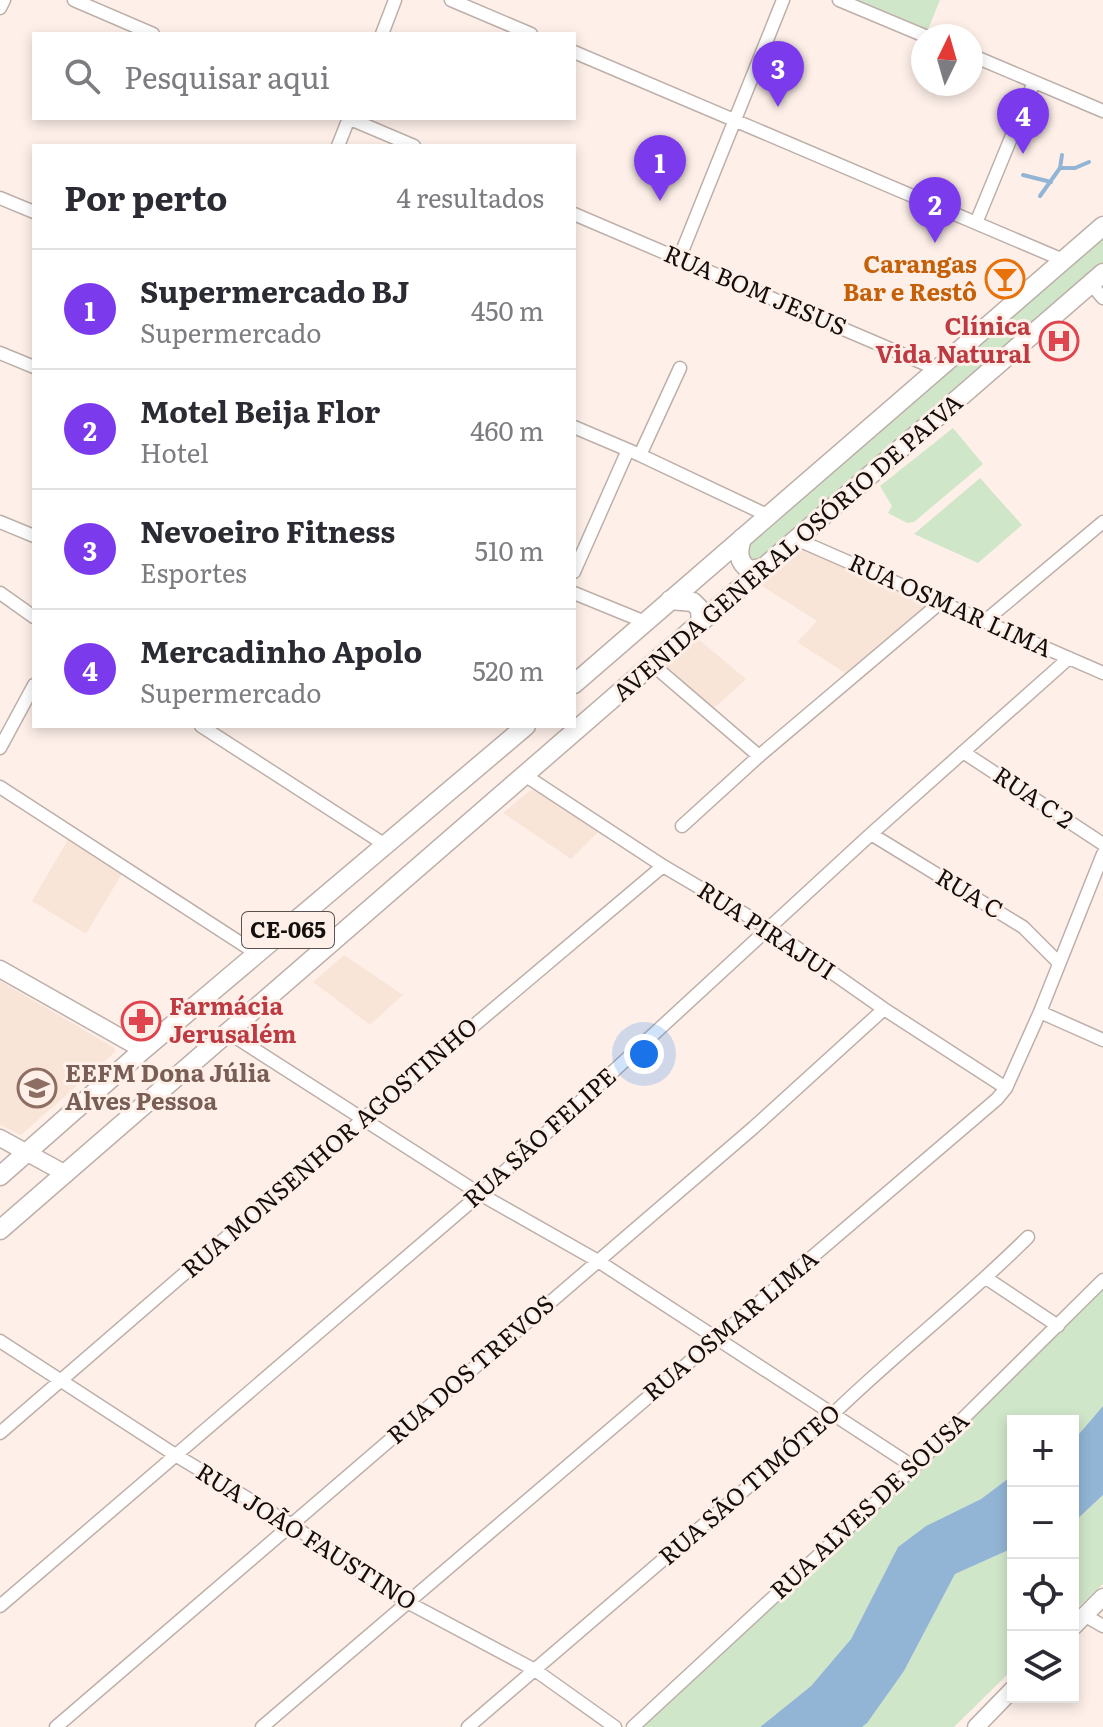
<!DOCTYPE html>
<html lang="pt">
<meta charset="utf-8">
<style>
body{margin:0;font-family:Literata,serif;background:#f2f2f3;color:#2b2b33}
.controls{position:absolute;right:24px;bottom:24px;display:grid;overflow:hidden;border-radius:0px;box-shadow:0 4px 12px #0003}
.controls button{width:72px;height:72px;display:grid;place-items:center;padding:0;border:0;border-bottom:2px solid #e1e1e2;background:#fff;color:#2b2b33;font:40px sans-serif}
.compass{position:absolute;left:911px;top:24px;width:72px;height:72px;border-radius:50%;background:#fff;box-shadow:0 4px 12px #0003;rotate:5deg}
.you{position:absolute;left:644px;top:1054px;width:28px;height:28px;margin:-20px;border:6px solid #fff;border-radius:50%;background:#1a73e8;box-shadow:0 0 0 12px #1a73e833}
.badge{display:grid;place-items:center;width:52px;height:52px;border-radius:50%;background:#7c3aed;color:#fff;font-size:26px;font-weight:700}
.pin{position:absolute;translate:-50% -66px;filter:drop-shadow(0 2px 4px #0008)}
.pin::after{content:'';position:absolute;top:42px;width:28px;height:24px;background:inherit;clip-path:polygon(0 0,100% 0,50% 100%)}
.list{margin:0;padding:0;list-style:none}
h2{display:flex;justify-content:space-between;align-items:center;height:104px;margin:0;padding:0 32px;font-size:34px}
h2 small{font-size:26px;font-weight:400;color:#7c7c81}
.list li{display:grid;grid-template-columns:52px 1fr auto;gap:24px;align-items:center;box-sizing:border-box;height:120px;padding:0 32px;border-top:2px solid #e1e1e2}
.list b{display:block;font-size:30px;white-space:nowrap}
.list p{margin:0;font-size:26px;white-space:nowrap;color:#7c7c81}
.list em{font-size:26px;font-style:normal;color:#7c7c81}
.icon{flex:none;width:44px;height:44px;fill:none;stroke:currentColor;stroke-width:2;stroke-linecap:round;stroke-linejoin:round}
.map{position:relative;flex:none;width:1103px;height:1727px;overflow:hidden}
.search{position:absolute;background:#fff;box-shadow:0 4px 12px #0003;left:32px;top:32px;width:544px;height:88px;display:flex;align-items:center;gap:20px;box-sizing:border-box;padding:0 28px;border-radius:0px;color:#7c7c81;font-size:30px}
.panel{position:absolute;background:#fff;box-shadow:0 4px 12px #0003;left:32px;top:144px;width:544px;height:584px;border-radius:0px}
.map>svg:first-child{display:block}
</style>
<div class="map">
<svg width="1103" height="1727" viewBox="0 0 1103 1727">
<rect width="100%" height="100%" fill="#fef0e9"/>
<!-- built -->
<path fill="#f9e4d8" d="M802,547L936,606L854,679L797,642L817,621L759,584Z
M697,638L746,679L712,710L663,668Z
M538,789L599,831L571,859L503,813L529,791Z
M70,836L123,872L86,934L32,901Z
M344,955L403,995L370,1025L313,982Z
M0,981L115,1048V1052L21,1135L0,1125Z"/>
<!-- green -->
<path fill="#d0e6c9" d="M853,0H940L927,32Z
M1103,237V263L758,563H748L746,545Z
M953,428L983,464L914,522L907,523L888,513L892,506L880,486Z
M980,478L1022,525L978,563L914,534Z
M1103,1285V1406L1073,1441V1421H1013V1475L981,1499L926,1526L898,1547L851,1639L811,1686L760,1727H644L930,1459Z
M1103,1495V1584L1073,1612V1523Z
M1013,1548V1669L954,1727H862L904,1671L955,1574Z"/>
<!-- water -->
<path fill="#92b5d5" d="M1103,1406V1495L1073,1523V1441Z
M1013,1475V1548L955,1574L904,1671L867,1723L862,1727H760L811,1686L851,1639L898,1547L926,1526L981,1499Z"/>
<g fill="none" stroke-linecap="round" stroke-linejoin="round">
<!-- stream -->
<path stroke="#92b5d5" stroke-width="4" d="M1062,155L1060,168H1075L1089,162
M1023,175L1051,182
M1040,196L1060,168"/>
<!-- street casing -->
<g stroke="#bdafa9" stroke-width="15">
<path id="street" d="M74,0L153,34
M451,0L531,34
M839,0L925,36
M0,8L4,0
M382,34L395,0
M574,52L1063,260
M971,55L1103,111
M348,118L414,146
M338,146L349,118
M0,198L34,212
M574,214L937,369
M976,223L1034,82
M679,259L783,0
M1091,284L1103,298
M0,353L34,367
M574,427L640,455L767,515
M640,455L680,368
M0,522L34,536
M798,540L1103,673
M574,572L628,450
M0,593L34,617
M574,593L645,622
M985,621L1103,522
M653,665L759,756
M201,726L387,846
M0,748L34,685
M963,752L1103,844
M526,776L663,866L770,929L884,1009L1006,1088
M0,787L259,955
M682,826L759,756L941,602
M871,834L1023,927L1059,963
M1040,1012L1103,1040
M229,1033L480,1194L598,1261L914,1467
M986,1278L1058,1326
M0,1341L177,1456L290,1524L407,1602L535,1670L615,1727
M0,1433L362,1120L663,866
M0,1606L480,1194L871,834L1069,658
M1084,1615L1103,1626
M56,1727L753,1128L884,1009
M262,1727L997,1099L1006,1088L1040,1012L1103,854
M468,1727L834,1413C897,1352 966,1299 1028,1237
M633,1727L914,1467L1103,1280"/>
</g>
<!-- secondary casing -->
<g stroke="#bdafa9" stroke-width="19">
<path id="secondary" d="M0,969L143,1050
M0,1138L66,1174
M1073,1627L1103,1597
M976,1727L1013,1689"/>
</g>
<!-- primary casing -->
<g stroke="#bdafa9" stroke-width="21">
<path id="primary" d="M742,538C738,551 737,562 750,570L766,567
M670,600L693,602L700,609L701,623
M574,684L1103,226
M0,1176L143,1050L526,726
M0,1230L1103,273"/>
</g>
<!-- street -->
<use href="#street" stroke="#fff" stroke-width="12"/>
<!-- secondary -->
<use href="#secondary" stroke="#fff" stroke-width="16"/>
<!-- primary -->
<use href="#primary" stroke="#fff" stroke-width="18"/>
</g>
<!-- icons -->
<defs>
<g id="bar-ring" transform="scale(2)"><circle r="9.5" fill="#fef0e9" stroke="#e8710a" stroke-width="1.5"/><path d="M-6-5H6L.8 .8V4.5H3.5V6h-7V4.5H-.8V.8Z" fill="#e8710a"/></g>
<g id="hospital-ring" transform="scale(2)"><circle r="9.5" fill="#fef0e9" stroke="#e0444e" stroke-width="1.5"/><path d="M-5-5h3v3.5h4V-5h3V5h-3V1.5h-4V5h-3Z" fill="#e0444e"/></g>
<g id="pharmacy-ring" transform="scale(2)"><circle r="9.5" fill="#fef0e9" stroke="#e0444e" stroke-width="1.5"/><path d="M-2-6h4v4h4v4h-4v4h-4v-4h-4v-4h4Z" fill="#e0444e"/></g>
<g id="school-ring" transform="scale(2)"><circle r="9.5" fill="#fef0e9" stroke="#8d6e63" stroke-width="1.5"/><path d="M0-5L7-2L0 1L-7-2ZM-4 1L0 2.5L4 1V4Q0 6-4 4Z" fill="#8d6e63"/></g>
</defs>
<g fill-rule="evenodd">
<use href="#bar-ring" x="1005" y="279"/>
<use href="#hospital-ring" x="1059" y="341"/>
<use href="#pharmacy-ring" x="141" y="1021"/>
<use href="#school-ring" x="37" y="1088"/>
</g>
<g text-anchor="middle" stroke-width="6" stroke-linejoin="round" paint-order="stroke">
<!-- shield labels -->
<rect fill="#fef0e9" stroke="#5a524f" stroke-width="2" x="242" y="912" width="92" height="36" rx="6"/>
<g font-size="22" font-weight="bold" fill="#140f0d">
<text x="288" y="938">CE-065</text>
</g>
<!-- food labels -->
<g font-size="24" font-weight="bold" fill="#c56008" stroke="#fef0e9" text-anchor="end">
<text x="977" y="273">Carangas<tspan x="977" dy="28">Bar e Restô</tspan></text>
</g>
<!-- street labels -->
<g font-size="24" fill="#140f0d" stroke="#fef0e9">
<text transform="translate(755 291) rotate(23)" y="8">RUA BOM JESUS</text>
<text transform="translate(788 548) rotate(-41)" y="8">AVENIDA GENERAL OSÓRIO DE PAIVA</text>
<text transform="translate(950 606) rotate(24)" y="8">RUA OSMAR LIMA</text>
<text transform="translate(1033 798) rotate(34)" y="8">RUA C 2</text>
<text transform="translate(969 894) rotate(31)" y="8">RUA C</text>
<text transform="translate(766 931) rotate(33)" y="8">RUA PIRAJUI</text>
<text transform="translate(540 1138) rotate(-42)" y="8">RUA SÃO FELIPE</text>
<text transform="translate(330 1148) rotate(-41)" y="8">RUA MONSENHOR AGOSTINHO</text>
<text transform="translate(731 1326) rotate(-40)" y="8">RUA OSMAR LIMA</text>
<text transform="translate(471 1370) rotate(-41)" y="8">RUA DOS TREVOS</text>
<text transform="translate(750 1485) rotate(-41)" y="8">RUA SÃO TIMÓTEO</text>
<text transform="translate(870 1506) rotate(-43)" y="8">RUA ALVES DE SOUSA</text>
<text transform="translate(306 1537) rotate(32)" y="8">RUA JOÃO FAUSTINO</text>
</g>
<!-- health labels -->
<g font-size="24" font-weight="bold" fill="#be3a42" stroke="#fef0e9" text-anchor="end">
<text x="1031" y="335">Clínica<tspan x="1031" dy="28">Vida Natural</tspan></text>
<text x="169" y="1015" text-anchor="start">Farmácia<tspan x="169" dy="28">Jerusalém</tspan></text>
</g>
<!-- education labels -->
<g font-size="24" font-weight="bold" fill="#785e54" stroke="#fef0e9" text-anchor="start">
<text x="65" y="1082">EEFM Dona Júlia<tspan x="65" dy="28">Alves Pessoa</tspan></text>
</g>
</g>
</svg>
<div class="controls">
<button>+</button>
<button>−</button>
<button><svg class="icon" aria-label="locate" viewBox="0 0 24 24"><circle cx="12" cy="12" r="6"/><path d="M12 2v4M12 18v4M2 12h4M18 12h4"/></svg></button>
<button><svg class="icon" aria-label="layers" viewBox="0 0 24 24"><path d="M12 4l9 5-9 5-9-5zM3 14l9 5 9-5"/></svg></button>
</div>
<svg class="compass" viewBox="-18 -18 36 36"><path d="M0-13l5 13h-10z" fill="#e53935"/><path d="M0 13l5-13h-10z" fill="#7c7c81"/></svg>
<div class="you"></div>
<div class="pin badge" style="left:660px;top:201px">1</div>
<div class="pin badge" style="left:935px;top:243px">2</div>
<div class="pin badge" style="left:778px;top:107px">3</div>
<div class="pin badge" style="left:1023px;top:154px">4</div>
<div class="search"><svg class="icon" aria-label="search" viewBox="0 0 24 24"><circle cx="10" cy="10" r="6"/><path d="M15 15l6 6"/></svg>Pesquisar aqui</div>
<section class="panel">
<h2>Por perto<small>4 resultados</small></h2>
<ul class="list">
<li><span class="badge">1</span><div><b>Supermercado BJ</b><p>Supermercado</p></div><em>450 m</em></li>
<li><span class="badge">2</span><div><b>Motel Beija Flor</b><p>Hotel</p></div><em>460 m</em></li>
<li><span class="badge">3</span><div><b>Nevoeiro Fitness</b><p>Esportes</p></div><em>510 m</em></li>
<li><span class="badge">4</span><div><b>Mercadinho Apolo</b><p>Supermercado</p></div><em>520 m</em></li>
</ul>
</section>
</div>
